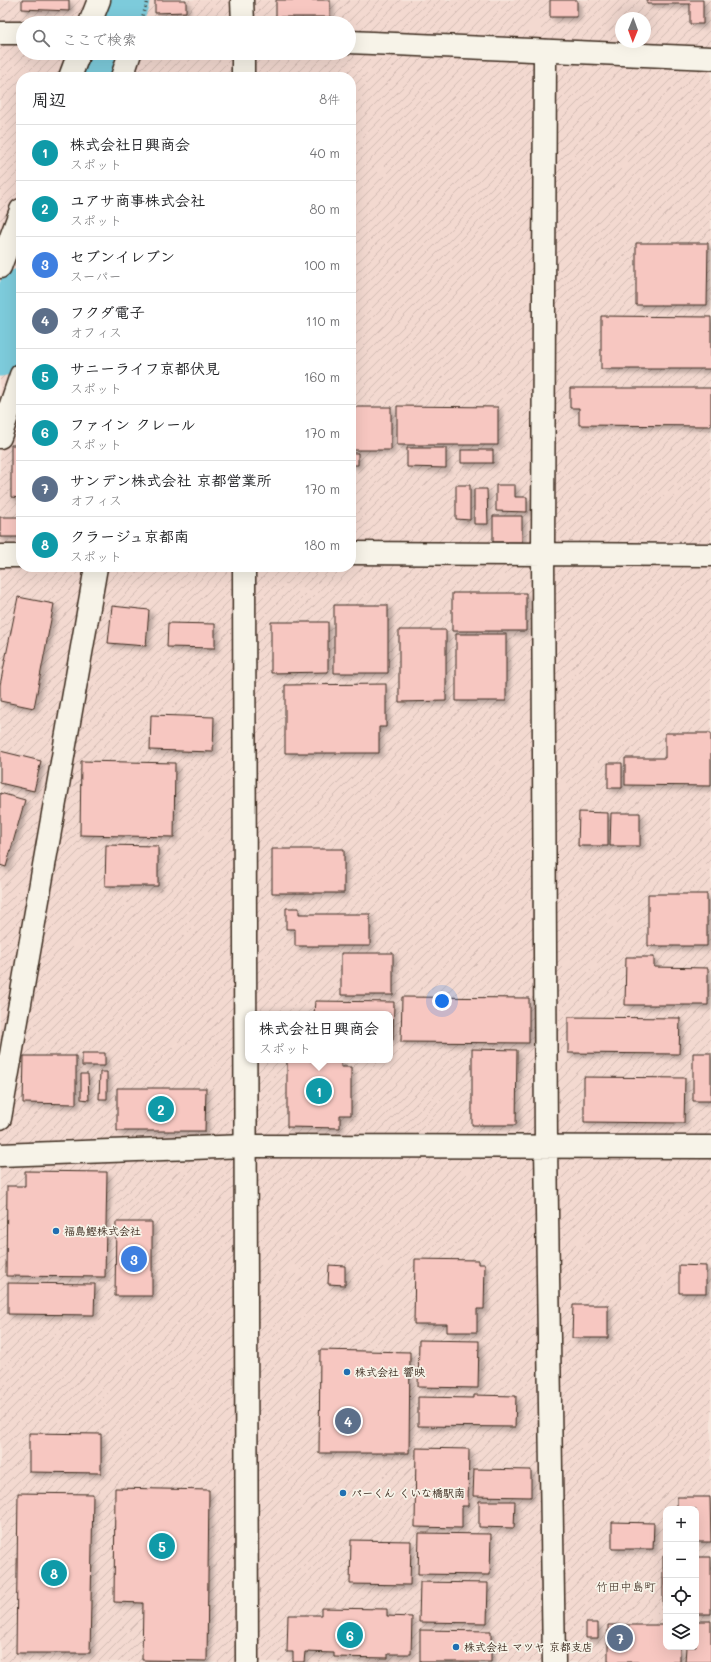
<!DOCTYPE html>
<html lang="ja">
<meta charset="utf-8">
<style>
body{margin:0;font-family:Mali,"Klee One",sans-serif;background:#f2f2f2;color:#202124}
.controls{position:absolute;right:12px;bottom:12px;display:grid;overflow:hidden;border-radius:8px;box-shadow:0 4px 16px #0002}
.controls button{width:36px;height:36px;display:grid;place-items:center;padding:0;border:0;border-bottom:1px solid #e0e0e0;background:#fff;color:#202124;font:20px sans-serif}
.compass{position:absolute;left:615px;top:12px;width:36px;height:36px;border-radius:50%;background:#fff;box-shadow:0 4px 16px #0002;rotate:181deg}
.you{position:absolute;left:442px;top:1001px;width:14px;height:14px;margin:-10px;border:3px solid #fff;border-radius:50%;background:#1a73e8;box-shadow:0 0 0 6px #1a73e833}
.badge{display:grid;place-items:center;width:26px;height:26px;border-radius:50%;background:#1f6fb2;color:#fff;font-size:13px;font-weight:700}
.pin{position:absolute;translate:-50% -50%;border:2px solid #fff;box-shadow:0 1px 4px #0006}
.popup{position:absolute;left:245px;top:1011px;width:148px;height:52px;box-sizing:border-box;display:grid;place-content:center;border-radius:8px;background:#fff;filter:drop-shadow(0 1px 3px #0005);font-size:13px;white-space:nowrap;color:#757577}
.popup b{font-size:15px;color:#202124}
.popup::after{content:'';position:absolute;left:50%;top:100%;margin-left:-8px;border:8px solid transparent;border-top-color:#fff}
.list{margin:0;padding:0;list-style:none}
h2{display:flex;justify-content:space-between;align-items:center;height:52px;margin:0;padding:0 16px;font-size:17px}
h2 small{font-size:13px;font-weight:400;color:#757577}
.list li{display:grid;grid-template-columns:26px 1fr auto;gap:12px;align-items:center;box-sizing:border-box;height:56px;padding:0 16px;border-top:1px solid #e0e0e0}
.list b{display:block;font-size:15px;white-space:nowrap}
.list p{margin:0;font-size:13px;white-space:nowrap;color:#757577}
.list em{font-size:13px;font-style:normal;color:#757577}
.icon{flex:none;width:22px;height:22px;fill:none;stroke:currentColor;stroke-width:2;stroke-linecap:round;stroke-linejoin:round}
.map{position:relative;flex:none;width:711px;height:1662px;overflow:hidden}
.search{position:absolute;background:#fff;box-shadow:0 4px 16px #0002;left:16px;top:16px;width:340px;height:44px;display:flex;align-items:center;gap:10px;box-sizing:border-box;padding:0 14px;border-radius:22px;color:#757577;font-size:15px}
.panel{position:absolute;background:#fff;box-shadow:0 4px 16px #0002;left:16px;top:72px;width:340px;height:500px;border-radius:16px}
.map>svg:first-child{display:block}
</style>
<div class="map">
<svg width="711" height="1662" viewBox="0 0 711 1662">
<defs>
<pattern id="industrial-furrows" width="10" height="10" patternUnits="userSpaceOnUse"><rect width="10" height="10" fill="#f3d9d0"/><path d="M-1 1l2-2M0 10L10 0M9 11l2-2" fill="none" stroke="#d1bab2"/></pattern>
<filter id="shadow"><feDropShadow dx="3.5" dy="3.5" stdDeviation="2" flood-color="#0004"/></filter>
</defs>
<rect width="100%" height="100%" fill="#f7e6dc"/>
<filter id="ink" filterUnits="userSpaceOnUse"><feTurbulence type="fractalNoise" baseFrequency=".025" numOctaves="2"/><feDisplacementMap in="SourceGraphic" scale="8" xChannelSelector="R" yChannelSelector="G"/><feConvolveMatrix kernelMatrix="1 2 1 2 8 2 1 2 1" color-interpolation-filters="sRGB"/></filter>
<g filter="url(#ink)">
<!-- industrial -->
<path fill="url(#industrial-furrows)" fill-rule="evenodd" d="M0,0H711V1662H0ZM621,18H645V42H621ZM23,23H349V53H23ZM21,77H351V567H21ZM248,1014H390V1060H248ZM666,1509H696V1647H666Z"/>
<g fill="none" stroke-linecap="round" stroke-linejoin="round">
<!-- river -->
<path stroke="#7dcbdb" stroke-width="47" d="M118,23L126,0
M98,77L107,53
M0,353L21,292"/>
</g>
<!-- building -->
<path fill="#f7c7c1" stroke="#3b2a1e" filter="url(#shadow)" d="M22,0H69V11L22,9Z
M155,0H186V12L155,13Z
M276,0H330V17H276Z
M550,0H577V17H550Z
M647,0H703V24H690V4H647Z
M636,243H708L707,305H636Z
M601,316L711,317V369H601Z
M570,388H711V426L579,425V408H570Z
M397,406L498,407V445H397Z
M351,407H391V450H351Z
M11,445H21V498L11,497Z
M407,448H446V468L407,467Z
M461,450H493V463H461Z
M351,453H358V465H351Z
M456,485H470V520L456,519Z
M496,485H515V497H527V512L496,511Z
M474,489H487L488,524H474Z
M493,516H522V542H493Z
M0,517H21V537H0Z
M452,593H526V631H452Z
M18,597L54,604L34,708L0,701V685Z
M334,605H388V673H334Z
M112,606L149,610L146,646L108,643Z
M271,622H328V672L271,673Z
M168,623L215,624V648L167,647Z
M399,630H446V701L399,702Z
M456,634H506V701H456Z
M386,684V727H379V753H285V685Z
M151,715L214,717L213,752L150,750Z
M665,733H711V786L625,785V758H665Z
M0,751L41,761L34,791L0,783Z
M81,761L175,763L174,837L80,835Z
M608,763H622V788H608Z
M0,793L25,800L6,867L0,865Z
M579,812L608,813V846H578Z
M611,813H640V846H610Z
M106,845L158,846V886H105Z
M272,849H344V893H272Z
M648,894H707V946H648Z
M286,908H299V914H370V946H295V929H286Z
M341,953H393V995H341Z
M626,957H654V967L708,968V1005H625Z
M402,997L529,998V1043L401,1042Z
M315,1001L394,1002L393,1040H390V1014H314Z
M568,1017L680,1018L679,1054L568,1053Z
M472,1049L517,1050L516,1125H472Z
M82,1053H105V1066H82Z
M693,1053H711V1101H693Z
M24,1056H76V1104L23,1103Z
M287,1060H341V1067H351V1115H340V1128L287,1127Z
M100,1072H107V1099H99Z
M81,1074H88L89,1100L81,1099Z
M584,1077L685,1078L684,1123L584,1122Z
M117,1088H206L205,1131H117Z
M25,1171L107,1172L105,1277L6,1276L7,1186H25Z
M116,1222H152V1296H115Z
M415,1259L478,1260V1264H485L484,1309H477V1332H447V1324H414Z
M329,1265L345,1266V1285L328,1284Z
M679,1265L706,1266V1293H679Z
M8,1283L95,1284L94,1315L8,1314Z
M573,1305H608V1338H572Z
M419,1340L479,1341L478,1388L418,1387Z
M320,1350L410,1352L409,1453H319Z
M474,1395L516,1396L515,1427L418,1426V1397L474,1398Z
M29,1433L101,1434V1473L29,1472Z
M416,1448L469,1449L468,1506H462V1528L415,1527Z
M474,1469L531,1470V1497L473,1496Z
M115,1488L209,1490L207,1661L142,1660L143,1603L114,1602Z
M18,1493L93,1494L90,1653H16Z
M677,1497H710L711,1542H696V1509H677Z
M479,1501H515L514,1528L479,1527Z
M612,1522L654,1523L653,1549H612Z
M419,1533L491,1534L490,1575L418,1574Z
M351,1540L411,1541L410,1585L350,1584Z
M663,1556H666V1614H663Z
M696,1557H711V1614H696Z
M420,1582L488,1583L487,1623L419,1622Z
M321,1608L387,1609V1616L412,1617L411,1654H388V1658L334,1657V1653L305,1652L304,1662H293V1652H287L288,1615H321Z
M696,1621H711V1662H685L686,1647H696Z
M586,1623H598V1638H586Z
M608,1625H666V1647H680V1662H608Z
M420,1630L491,1631V1662H420Z"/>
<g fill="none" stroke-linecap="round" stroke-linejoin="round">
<!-- minor casing -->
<g stroke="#3b2a1e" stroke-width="25">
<path id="minor" d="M90,23L99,0
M0,33H23
M545,51L543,554L546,1147L554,1662
M70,77L79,53
M122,77L130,53
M0,267L21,210
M0,437L21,375
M351,553L711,555
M0,556H21
M0,1118L96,567
M0,1155L246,1146L711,1147"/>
</g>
<!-- tertiary casing -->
<g stroke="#3b2a1e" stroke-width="25">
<path id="tertiary" d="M242,0L243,23
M349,42L711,58
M243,53V77
M244,567L247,1662"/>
</g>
<!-- path -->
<path stroke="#3b2a1e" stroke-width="2.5" stroke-dasharray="1 3" stroke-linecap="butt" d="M140,23L148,0"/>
<!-- minor -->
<use href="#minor" stroke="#f7f3e8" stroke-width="22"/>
<!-- tertiary -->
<use href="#tertiary" stroke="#f7f3e8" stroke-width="22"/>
</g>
</g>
<!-- markers -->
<g fill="#1f6fb2" stroke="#f7f3e8" stroke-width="1.5">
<circle cx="56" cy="1231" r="4"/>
<circle cx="347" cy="1372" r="4"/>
<circle cx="343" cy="1493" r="4"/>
<circle cx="456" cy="1647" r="4"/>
</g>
<g text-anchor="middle" stroke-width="3.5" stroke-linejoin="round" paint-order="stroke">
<!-- poi labels -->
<g font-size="11" font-weight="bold" fill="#3b2a1e" stroke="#f7f3e8" text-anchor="start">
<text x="64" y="1235">福島鰹株式会社</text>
<text x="355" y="1376">株式会社 響映</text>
<text x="351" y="1497">パーくん くいな橋駅南</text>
<text x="464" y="1651">株式会社 マツヤ 京都支店</text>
</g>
<!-- neighbourhood labels -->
<g font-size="12" fill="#3b2a1e" stroke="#f7f3e8">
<text x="626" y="1591">竹田中島町</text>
</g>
</g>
</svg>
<div class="controls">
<button>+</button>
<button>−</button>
<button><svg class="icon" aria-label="locate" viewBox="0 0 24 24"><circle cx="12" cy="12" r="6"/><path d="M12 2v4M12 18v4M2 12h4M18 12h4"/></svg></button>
<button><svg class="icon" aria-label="layers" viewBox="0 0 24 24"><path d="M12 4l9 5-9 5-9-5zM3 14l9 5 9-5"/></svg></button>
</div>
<svg class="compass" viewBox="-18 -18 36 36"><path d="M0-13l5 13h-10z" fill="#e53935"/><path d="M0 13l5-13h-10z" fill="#757577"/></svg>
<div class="you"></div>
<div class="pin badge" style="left:319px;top:1091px;background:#0f9aa8">1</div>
<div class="popup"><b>株式会社日興商会</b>スポット</div>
<div class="pin badge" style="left:161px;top:1109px;background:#0f9aa8">2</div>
<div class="pin badge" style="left:134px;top:1259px;background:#3f7fe0">3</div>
<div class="pin badge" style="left:348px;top:1421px;background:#5c6f8a">4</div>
<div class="pin badge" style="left:162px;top:1546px;background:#0f9aa8">5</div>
<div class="pin badge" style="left:350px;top:1635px;background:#0f9aa8">6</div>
<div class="pin badge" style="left:620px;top:1638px;background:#5c6f8a">7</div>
<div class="pin badge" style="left:54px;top:1573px;background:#0f9aa8">8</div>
<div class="search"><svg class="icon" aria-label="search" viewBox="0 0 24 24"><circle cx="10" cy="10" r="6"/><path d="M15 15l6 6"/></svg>ここで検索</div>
<section class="panel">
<h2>周辺<small>8件</small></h2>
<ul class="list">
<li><span class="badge" style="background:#0f9aa8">1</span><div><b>株式会社日興商会</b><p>スポット</p></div><em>40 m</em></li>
<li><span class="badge" style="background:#0f9aa8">2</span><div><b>ユアサ商事株式会社</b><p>スポット</p></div><em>80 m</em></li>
<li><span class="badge" style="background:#3f7fe0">3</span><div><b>セブンイレブン</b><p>スーパー</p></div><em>100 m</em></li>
<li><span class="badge" style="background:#5c6f8a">4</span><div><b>フクダ電子</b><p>オフィス</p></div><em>110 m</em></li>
<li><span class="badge" style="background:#0f9aa8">5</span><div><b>サニーライフ京都伏見</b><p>スポット</p></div><em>160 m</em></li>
<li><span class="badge" style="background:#0f9aa8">6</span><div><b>ファイン クレール</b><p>スポット</p></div><em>170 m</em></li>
<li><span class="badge" style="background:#5c6f8a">7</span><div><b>サンデン株式会社 京都営業所</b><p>オフィス</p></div><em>170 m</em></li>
<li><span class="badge" style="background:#0f9aa8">8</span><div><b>クラージュ京都南</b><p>スポット</p></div><em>180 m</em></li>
</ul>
</section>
</div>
